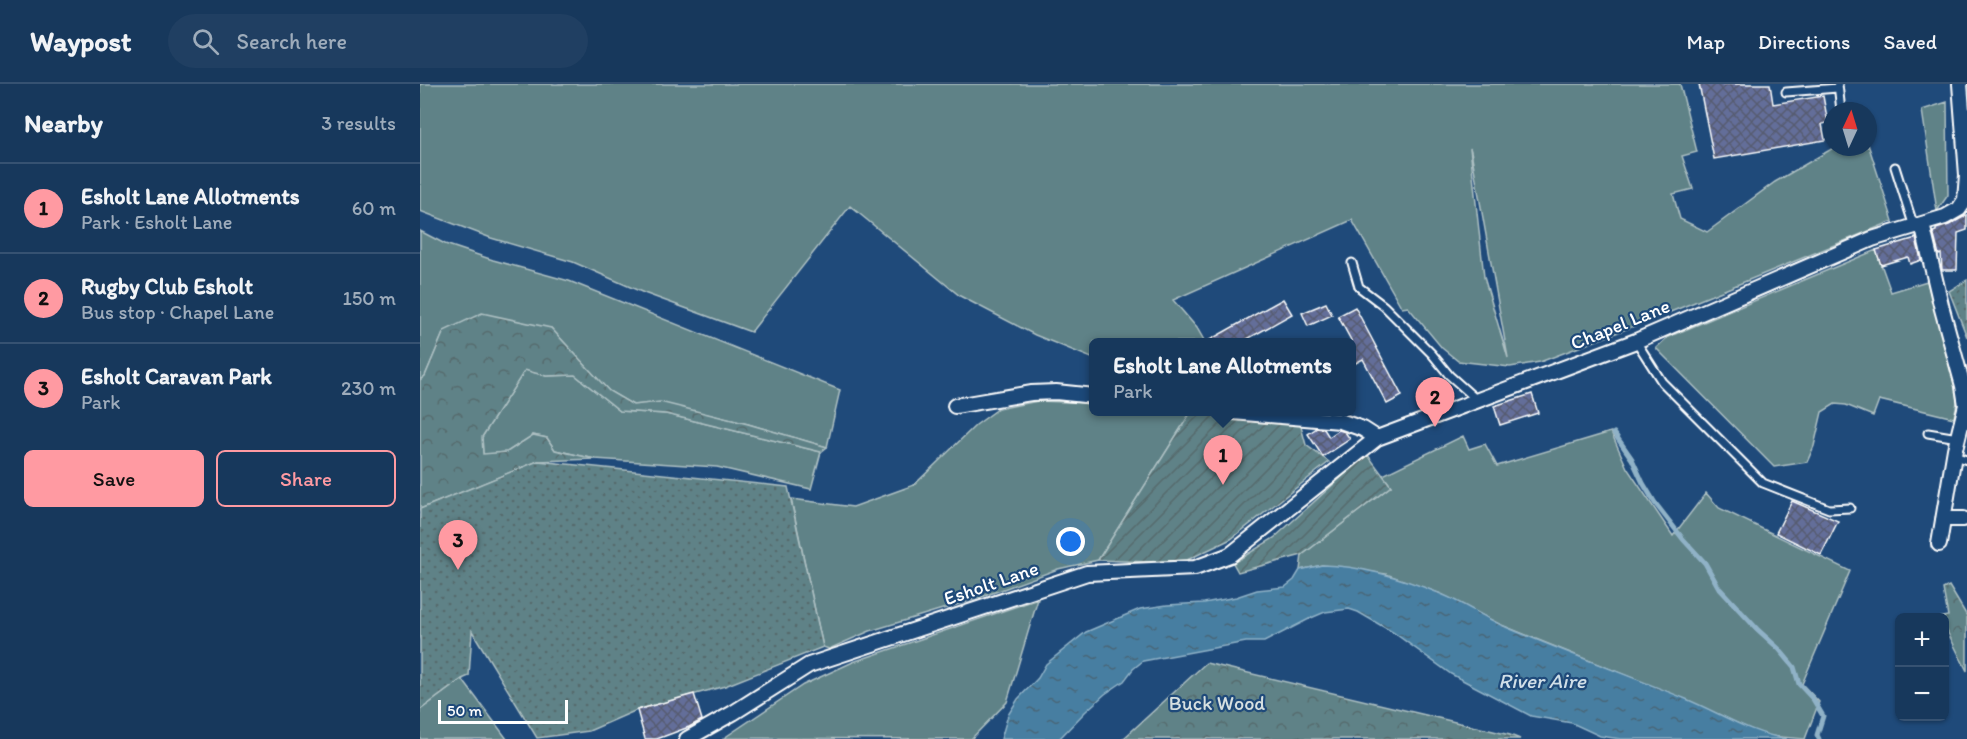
<!DOCTYPE html>
<meta charset="utf-8">
<style>
body{margin:0;font-family:Itim,sans-serif;background:#203f62;color:#f1f3f6}
.controls{position:absolute;right:18px;bottom:18px;display:grid;overflow:hidden;border-radius:9px;box-shadow:0 2px 4px #0004}
.controls button{width:54px;height:54px;display:grid;place-items:center;padding:0;border:0;border-bottom:2px solid #365272;background:#17385c;color:#f1f3f6;font:30px sans-serif}
.compass{position:absolute;left:1403px;top:18px;width:54px;height:54px;border-radius:50%;background:#17385c;box-shadow:0 2px 4px #0004;rotate:4deg}
.scale{position:absolute;left:18px;bottom:15px;width:130px;box-sizing:border-box;padding-left:6px;border:3px solid #fff;border-top:0;font-size:16px;line-height:21px;white-space:nowrap;color:#fff;-webkit-text-stroke:4px #1f4a7a;paint-order:stroke}
.you{position:absolute;left:651px;top:458px;width:21px;height:21px;margin:-15px;border:4px solid #fff;border-radius:50%;background:#1a73e8;box-shadow:0 0 0 9px #1a73e833}
.badge{display:grid;place-items:center;width:39px;height:39px;border-radius:50%;background:#ff9aa2;color:#111;font-size:20px;font-weight:700}
.pin{position:absolute;translate:-50% -50px;filter:drop-shadow(0 2px 3px #0008)}
.pin::after{content:'';position:absolute;top:32px;width:21px;height:18px;background:inherit;clip-path:polygon(0 0,100% 0,50% 100%)}
.popup{position:absolute;left:669px;top:254px;width:267px;height:78px;box-sizing:border-box;display:grid;place-content:center;border-radius:9px;background:#17385c;filter:drop-shadow(0 2px 4px #0005);font-size:20px;white-space:nowrap;color:#9eacbb}
.popup b{font-size:22px;color:#f1f3f6}
.popup::after{content:'';position:absolute;left:50%;top:100%;margin-left:-12px;border:12px solid transparent;border-top-color:#17385c}
.list{margin:0;padding:0;list-style:none}
h2{display:flex;justify-content:space-between;align-items:center;height:78px;margin:0;padding:0 24px;font-size:26px}
h2 small{font-size:20px;font-weight:400;color:#9eacbb}
.list li{display:grid;grid-template-columns:39px 1fr auto;gap:18px;align-items:center;box-sizing:border-box;height:90px;padding:0 24px;border-top:2px solid #365272}
.list b{display:block;font-size:22px;white-space:nowrap}
.list p{margin:0;font-size:20px;white-space:nowrap;color:#9eacbb}
.list em{font-size:20px;font-style:normal;color:#9eacbb}
.actions{display:flex;gap:12px;padding:18px 24px}
.actions a{flex:1;padding:14px 0;border:2px solid #ff9aa2;border-radius:9px;text-align:center;font-size:21px;color:#ff9aa2}
.actions .main{background:#ff9aa2;color:#111}
.icon{flex:none;width:33px;height:33px;fill:none;stroke:currentColor;stroke-width:2;stroke-linecap:round;stroke-linejoin:round}
.map{position:relative;flex:none;width:1547px;height:655px;overflow:hidden}
header{display:flex;align-items:center;gap:36px;box-sizing:border-box;height:84px;padding:0 30px;background:#17385c;border-bottom:2px solid #365272}
header strong{font-size:28px}
nav{display:flex;gap:33px;margin-inline-start:auto;font-size:21px}
.search{width:420px;height:54px;background:#203f62;display:flex;align-items:center;gap:15px;box-sizing:border-box;padding:0 21px;border-radius:33px;color:#9eacbb;font-size:22px}
main{display:flex}
aside{flex:1;background:#17385c}
.map>svg:first-child{display:block}
</style>
<header>
<strong>Waypost</strong>
<div class="search"><svg class="icon" aria-label="search" viewBox="0 0 24 24"><circle cx="10" cy="10" r="6"/><path d="M15 15l6 6"/></svg>Search here</div>
<nav><a>Map</a><a>Directions</a><a>Saved</a></nav>
</header>
<main>
<aside>
<h2>Nearby<small>3 results</small></h2>
<ul class="list">
<li><span class="badge">1</span><div><b>Esholt Lane Allotments</b><p>Park · Esholt Lane</p></div><em>60 m</em></li>
<li><span class="badge">2</span><div><b>Rugby Club Esholt</b><p>Bus stop · Chapel Lane</p></div><em>150 m</em></li>
<li><span class="badge">3</span><div><b>Esholt Caravan Park</b><p>Park</p></div><em>230 m</em></li>
</ul>
<div class="actions"><a class="main">Save</a><a>Share</a></div>
</aside>
<div class="map">
<svg width="1547" height="655" viewBox="0 0 1547 655">
<defs>
<pattern id="forest-crowns" width="20" height="18" patternUnits="userSpaceOnUse" patternTransform="scale(1.5)"><rect width="20" height="18" fill="#5e8287"/><path d="M2 6a3 3 0 1 1 6 0M12 15a3 3 0 1 1 6 0" fill="none" stroke="#566a6c"/></pattern>
<pattern id="park-dots" width="8" height="8" patternUnits="userSpaceOnUse" patternTransform="scale(1.5)"><rect width="8" height="8" fill="#5e8287"/><path d="M2 2h.1M6 6h.1" fill="none" stroke="#566a6c" stroke-width="1.8" stroke-linecap="round"/></pattern>
<pattern id="garden-furrows" width="10" height="10" patternUnits="userSpaceOnUse" patternTransform="scale(1.5)"><rect width="10" height="10" fill="#5e8287"/><path d="M-1 1l2-2M0 10L10 0M9 11l2-2" fill="none" stroke="#566a6c"/></pattern>
<pattern id="water-ripples" width="26" height="14" patternUnits="userSpaceOnUse" patternTransform="scale(1.5)"><rect width="26" height="14" fill="#467ea1"/><path d="M2 4q2-2 4 0t4 0M15 11q2-2 4 0t4 0" fill="none" stroke="#496576"/></pattern>
<pattern id="building-cross-hatch" width="8" height="8" patternUnits="userSpaceOnUse" patternTransform="scale(1.5)"><rect width="8" height="8" fill="#636e99"/><path d="M0 0l8 8M0 8l8-8" fill="none" stroke="#565b6f"/></pattern>
</defs>
<rect width="100%" height="100%" fill="#1f4a7a"/>
<filter id="ink" filterUnits="userSpaceOnUse"><feTurbulence type="fractalNoise" baseFrequency=".0167" numOctaves="2"/><feDisplacementMap in="SourceGraphic" scale="12" xChannelSelector="R" yChannelSelector="G"/><feConvolveMatrix kernelMatrix="1 2 1 2 8 2 1 2 1" color-interpolation-filters="sRGB"/></filter>
<g filter="url(#ink)">
<!-- grass -->
<path fill="#5e8287" stroke="#aec0c3" stroke-width="1.5" fill-rule="evenodd" d="M0,0H1260L1277,68L1262,72L1273,105L1253,110L1260,135L1287,148L1355,98L1415,63H1448V60L1473,137L1243,231L1120,278L1090,283L1038,277L1022,264L988,223L982,224L932,136L753,216L777,244L785,258H674V275L615,251L540,212L430,122L331,248L224,209L153,178L71,154L0,127ZM1050,64L1051,67L1088,274L1064,193Z
M1527,18L1528,111L1517,127L1502,26Z
M0,147L25,160L73,176L149,197L420,306L407,363L328,340L240,319L213,321L189,307L131,244L24,247L5,292L0,296Z
M1456,166L1471,208L1507,197L1534,298L1537,318L1534,334L1459,316L1453,332L1426,321L1415,320L1402,328L1394,362L1387,378L1354,383L1236,264L1248,253Z
M105,286L126,292L155,291L200,327L246,330L401,368L391,405L297,383L175,375L135,366L127,354L113,351L87,368L63,371L62,353Z
M618,317L674,319V328H771L678,476L638,485L559,514L450,547L409,565L403,563L371,415L433,423L494,401L556,341L578,325Z
M1191,348L1207,384L1253,452L1286,409L1299,424L1430,487L1382,600L1399,618L1385,655L1348,652L1325,643L1269,617L1079,540L1021,510L966,490L902,481L880,486L882,471L971,402L963,391L1043,352L1049,365L1065,360L1077,382Z
M618,515L587,618L551,655L304,654L383,601L433,578Z
M42,595L87,655H0V626Z"/>
<!-- forest -->
<path fill="url(#forest-crowns)" stroke="#aec0c3" stroke-width="1.5" d="M62,229L131,244L189,307L213,321L240,318L328,340L407,363L401,368L246,330L200,327L155,291L126,292L105,286L62,353L63,370L87,368L113,351L127,354L135,366L175,375L118,377L0,425V296L5,292L24,247Z
M1529,502L1547,532V587L1525,543L1524,534L1522,533L1528,532L1523,505Z
M786,579L1090,651L1100,655H703Z"/>
<!-- park -->
<path fill="url(#park-dots)" stroke="#aec0c3" stroke-width="1.5" d="M1547,196V253L1529,207Z
M118,377L368,403L403,563L305,602L217,626L169,647L117,654L52,547L49,592L42,595L0,626V425Z"/>
<!-- garden -->
<path fill="url(#garden-furrows)" stroke="#aec0c3" stroke-width="1.5" d="M771,328L880,339L886,361L909,378L811,455L767,476L729,478L678,476Z
M947,370L971,402L882,471L818,488L813,479L854,454Z"/>
<!-- water -->
<path fill="url(#water-ripples)" stroke="#90b2c7" stroke-width="1.5" d="M902,481C943,482 983,494 1021,510C1041,518 1060,531 1081,541C1142,567 1205,590 1266,615C1302,630 1329,649 1367,655H1201L1180,652L1152,639L1111,632L1031,590L974,549L938,528L929,525L905,528L891,534L844,558H826L723,577L713,585L704,597L685,610L665,628L639,655H581L588,631L598,615L618,594L626,580L666,548L720,525L747,521L784,519L816,513L837,506L865,503L874,496L880,486Z"/>
<g fill="none" stroke-linecap="round" stroke-linejoin="round">
<!-- stream -->
<path stroke="#90b2c7" stroke-width="5" d="M1194,349L1212,375L1223,399L1235,419L1263,455L1285,479L1299,504L1337,545L1359,565L1374,583L1379,600L1393,615L1403,632L1397,651L1399,655"/>
</g>
<!-- building -->
<path fill="url(#building-cross-hatch)" stroke="#fff" stroke-width="1.5" d="M1279,0H1350L1353,20L1403,12L1408,39L1402,40L1405,56L1294,75Z
M1547,131V146L1538,149L1537,186H1522L1521,170L1519,171L1513,148L1516,147V145L1529,141Z
M1496,154L1501,176L1490,180L1488,173L1461,181L1456,166Z
M863,215L872,230L822,258H786Z
M906,219L912,231L888,242L882,229Z
M935,223L982,312L967,320L943,275L932,281V258L918,232Z
M1112,310L1118,329L1080,341L1074,322Z
M897,344L904,345L909,353L919,346L925,348L930,355L903,373L888,350Z
M1372,417L1418,437L1401,471L1356,449Z
M274,610L282,636L269,643L237,655H225L217,626Z"/>
<g fill="none" stroke-linecap="round" stroke-linejoin="round">
<!-- lane casing -->
<g stroke="#fff" stroke-width="11">
<path id="lane" d="M1418,0L1421,27
M1366,8L1418,4
M1475,83L1494,143
M932,179L939,203L964,222L1012,270L1029,291L1057,316
M1216,257L1242,298L1343,399L1409,425L1430,424
M1508,349L1538,354
M1534,372L1547,376"/>
</g>
<!-- street casing -->
<g stroke="#fff" stroke-width="18">
<path id="street" d="M1502,140L1522,225L1543,302L1546,321L1535,365L1519,460
M535,322L611,309L636,308L674,312
M813,328L920,337L943,345L957,354
M1523,435H1543
M267,655L313,629L389,581L667,489L775,484L810,471L957,354L1216,257L1452,155L1525,133L1539,125L1545,116L1547,91L1540,0"/>
</g>
<!-- lane -->
<use href="#lane" stroke="#1f4a7a" stroke-width="7"/>
<!-- street -->
<use href="#street" stroke="#1f4a7a" stroke-width="14"/>
</g>
</g>
<g text-anchor="middle" stroke-width="4.5" stroke-linejoin="round" paint-order="stroke">
<!-- street labels -->
<g font-size="20" fill="#fff" stroke="#1f4a7a">
<text transform="translate(1200 240) rotate(-22)" y="7">Chapel Lane</text>
<text transform="translate(571 499) rotate(-19)" y="7">Esholt Lane</text>
</g>
<!-- park labels -->
<g font-size="20" fill="#d7e0e1" stroke="#1f4a7a">
<text x="797" y="626">Buck Wood</text>
</g>
<!-- water labels -->
<g font-size="21" font-style="italic" fill="#d1dfe8" stroke="#1f4a7a">
<text x="1122" y="604">River Aire</text>
</g>
</g>
</svg>
<div class="controls">
<button>+</button>
<button>−</button>
</div>
<svg class="compass" viewBox="-18 -18 36 36"><path d="M0-13l5 13h-10z" fill="#e53935"/><path d="M0 13l5-13h-10z" fill="#9eacbb"/></svg>
<div class="scale">50 m</div>
<div class="you"></div>
<div class="pin badge" style="left:803px;top:401px">1</div>
<div class="popup"><b>Esholt Lane Allotments</b>Park</div>
<div class="pin badge" style="left:1015px;top:343px">2</div>
<div class="pin badge" style="left:38px;top:486px">3</div>
</div>
</main>
